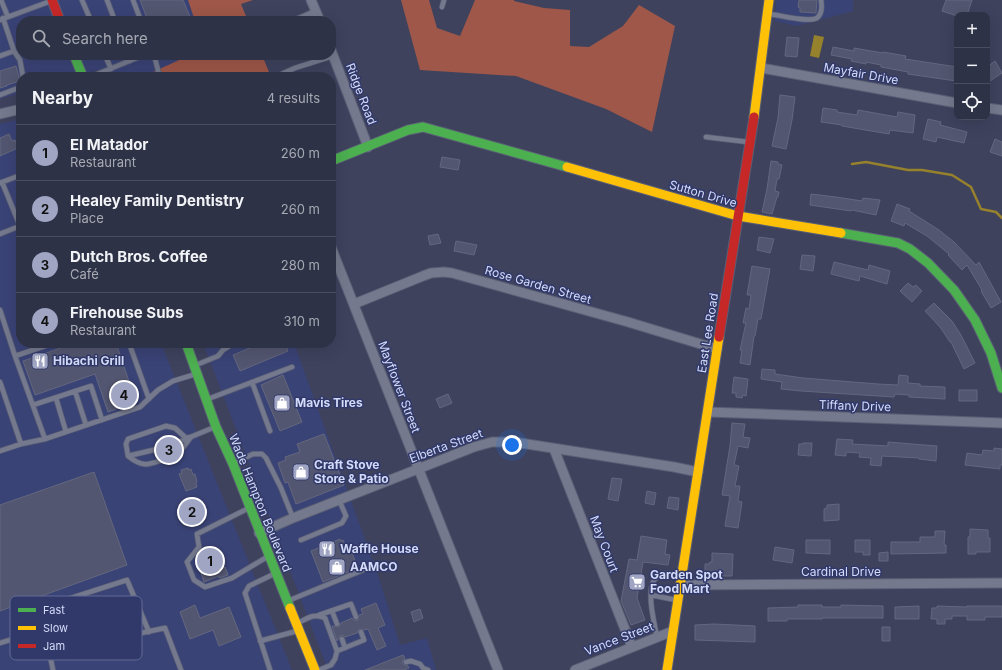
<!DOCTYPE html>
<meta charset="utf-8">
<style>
body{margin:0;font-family:Inter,sans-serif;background:#363a4d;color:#f1f3f6}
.controls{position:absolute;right:12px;top:12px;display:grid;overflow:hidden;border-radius:8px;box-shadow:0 4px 16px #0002}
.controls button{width:36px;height:36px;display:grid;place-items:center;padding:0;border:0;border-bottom:1px solid #494d5f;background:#2e3246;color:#f1f3f6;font:20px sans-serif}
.you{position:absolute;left:512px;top:445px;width:14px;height:14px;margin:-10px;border:3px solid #fff;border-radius:50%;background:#1a73e8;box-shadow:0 0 0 6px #1a73e833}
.badge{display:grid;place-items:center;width:26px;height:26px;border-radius:50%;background:#9fa5c2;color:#111;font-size:13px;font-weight:700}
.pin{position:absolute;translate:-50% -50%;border:2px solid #fff;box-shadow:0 1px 4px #0006}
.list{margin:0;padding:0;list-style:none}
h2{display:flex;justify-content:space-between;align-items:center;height:52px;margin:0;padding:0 16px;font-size:17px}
h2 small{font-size:13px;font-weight:400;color:#a7aab3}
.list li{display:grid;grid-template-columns:26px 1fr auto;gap:12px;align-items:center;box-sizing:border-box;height:56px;padding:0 16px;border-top:1px solid #494d5f}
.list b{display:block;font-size:15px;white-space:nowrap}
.list p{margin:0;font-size:13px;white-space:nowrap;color:#a7aab3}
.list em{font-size:13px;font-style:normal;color:#a7aab3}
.icon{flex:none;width:22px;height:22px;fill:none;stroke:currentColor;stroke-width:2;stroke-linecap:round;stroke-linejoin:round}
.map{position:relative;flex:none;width:1002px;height:670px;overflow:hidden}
.search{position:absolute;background:#2e3246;box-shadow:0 4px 16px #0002;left:16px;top:16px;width:320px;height:44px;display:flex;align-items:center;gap:10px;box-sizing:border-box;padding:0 14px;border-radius:16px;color:#a7aab3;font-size:15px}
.panel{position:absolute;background:#2e3246;box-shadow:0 4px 16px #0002;left:16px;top:72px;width:320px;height:276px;border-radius:16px}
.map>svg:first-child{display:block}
</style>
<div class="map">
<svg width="1002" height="670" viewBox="0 0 1002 670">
<rect width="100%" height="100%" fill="#3e425d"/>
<!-- built -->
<path fill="#3a4376" d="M0,0H188L195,21H21V55H190L154,72L155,77H101L98,70L75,77H21V93L0,99Z
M776,0H853V11L797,26L775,21Z
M21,119V343H161L292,670H0V124Z
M203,343H294L379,578L400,645L427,638L436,670H328Z"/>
<!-- forest -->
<path fill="#9e5749" d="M188,0H253L241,4L248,21H195Z
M401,0H429L437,28L460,36L475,0H514V1L544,8L570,10V46L589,47L623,26L639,5L675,26L652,132L606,109L516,76L420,70Z
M190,55H262L271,77H155L153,72Z"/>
<!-- water -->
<path fill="#96812d" d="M814,35L824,37L819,58L810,56Z"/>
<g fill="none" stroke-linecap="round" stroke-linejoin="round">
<!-- stream -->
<path stroke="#96812d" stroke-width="2.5" d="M852,164L866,162L908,170H922L952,175L971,187L981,209L996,212L1002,218"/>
</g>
<!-- building -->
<path fill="#535670" stroke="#63677e" d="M140,0H183L191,19L187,21H148Z
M799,0H817L816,13L800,12V8L798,7Z
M946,0H972L967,15H957V16L942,11Z
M787,37L799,38L797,57L785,56Z
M833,47L854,51V48L883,53V52L906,56L905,59L957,67L956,81L908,74V72L881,67V65L866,62V64L851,61L852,59L831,55Z
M995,61L1002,73L987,83V67Z
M16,66L20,81L7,85V86L0,88V71Z
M780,95L795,97L792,120L786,149L772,146L778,118Z
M823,108L837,110V112L857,115L858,110L897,117L898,112L915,115L913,133L890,130L889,134L842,126V125L821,122Z
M928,119L941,122L940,125L967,132L964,143L937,137L936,142L923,139Z
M9,134L12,141L15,140L18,148L0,156V138Z
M995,139L1002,142V156L990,152Z
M442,157L460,160L458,170L440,167Z
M771,161L778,162V164L782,165L779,179H777L775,191L779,192L778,197H777L772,214L762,212L767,189Z
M811,194L836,197L862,201L863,198L880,200L876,215L852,210L851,211L810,205Z
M897,204L910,209L909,211L939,230L954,242L976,265L979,262L1001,302L991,308L981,291L982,290L967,265L962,270L948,255L949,254L927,236L905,223L904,226L891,221Z
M438,234L441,243L430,245L428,236Z
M759,237L774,239L770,253L757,250Z
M456,241L477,245L474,255L454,251Z
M802,255L815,256L813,271L800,269Z
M834,262L868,270L869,265L890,271L887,284L860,276L859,281L831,274Z
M752,266L770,269L761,319H758L755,336H754L750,365L740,363L742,350H740L746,323H743L746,308L749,309L751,295H747Z
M908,283L913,287L916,285L922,291L912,302L900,291Z
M934,303L952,321L961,335L975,363L964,369L951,342H950L940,327L925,311Z
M75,343H116L136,402L108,412L95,374L35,395L23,361Z
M262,343H285L288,351L240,371L233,355Z
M762,369L775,370V374L803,378L878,384L898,385L899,375L908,376V383L920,384V386L945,387V399L909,397V395L895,394L894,397L801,391L781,389L782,382L761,379Z
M283,375L302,422L280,431L261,385Z
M734,377L748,379L746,396L743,395L742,398L736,397V393H732Z
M959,390H977V401H959Z
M448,394L452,403L440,408L436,399Z
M732,423L745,424L743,437L750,438L748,448L738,446L734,465L739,466L735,486H740L738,501L742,502L738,528L725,526L730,496L722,495L730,446Z
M324,434L344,485L296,504L288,482L285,483L278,463L286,460L285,457L300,452L297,444Z
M837,439L853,440L852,444L888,446V442L937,446L936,461L919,459V458L882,456L881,466L870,465L871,458L859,457L860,453L846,452V456L835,455Z
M803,443H812L811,456L798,455L799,444H803Z
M994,448L1002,449V465H1000V469L965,465L967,453L982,455L983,450L994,451Z
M188,468V470L191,469L193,475L195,474L197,482L196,483L197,487L186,491L179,474L182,473L181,470Z
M94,472L127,565L0,611V505Z
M612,478L622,479L618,501L608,499Z
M647,491L656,493L654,505L645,503Z
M669,497L679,498L678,510L667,508Z
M200,502L204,516L190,519L191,523L184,525L180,508Z
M839,504V520L824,521V509L827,508V505Z
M970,529L988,530V538H990V552H976V554H968V537H970Z
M935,531H945L944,545H946V553L891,554V542H920V537H935Z
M641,536L667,540L665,554L670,555L668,565L643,562L637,598L645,620L631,625L621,601L629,559L637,560Z
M340,539V541L343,540L349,554L352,553L358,568L323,582L311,551Z
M806,540H830V554L806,553Z
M855,540H870V555H863V552H855Z
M775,547L794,550L792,563L773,560Z
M214,550L221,568L225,567L228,575L219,578V576L204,582L200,570L204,568L199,555Z
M888,552V561H879V553Z
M712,553L733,554L732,576H705V564H709L710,562H712Z
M376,603L385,625L378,628L386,646L377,650L368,629L364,630L359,629L357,633L345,637L343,635L340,636L337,641L332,626L339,627L341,623L352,618L355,621L358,620L359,615L363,614L361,609Z
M195,605L200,618L229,607L241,637L219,646L213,630L190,639L180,612Z
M798,605H822V607H841V605L883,606V618H822V619H787V621H768V608L798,607Z
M919,606V619H895V607Z
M937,606L967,607V606H1002V617H985V620H967V616H952V619H945V624H937V619H931L932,608H937Z
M420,609L423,618L414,622L411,612Z
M714,624L755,626V642L695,640V625Z
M882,627H890V641H882Z
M403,655L405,658L403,660L402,663L404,665L408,666L409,668L404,670H365Z"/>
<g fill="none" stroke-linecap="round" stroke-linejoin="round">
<!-- lane casing -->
<g stroke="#5a5e75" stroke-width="6">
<path id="lane" d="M1,0L8,17
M82,0L91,21
M107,0L115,21
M133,0L141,21
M442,7L444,0
M769,14C780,15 808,23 817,18C822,14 822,6 821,0
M0,20L51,1
M14,51L20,60L23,77
M105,55L111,69
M128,55L130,61
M0,56L14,51L3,18
M90,77L144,55
M153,77L159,74L154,55
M275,77L295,68L333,56
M0,95L21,87
M706,137L748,142
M0,183L21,175
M0,234L20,226L2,182
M0,310L15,356
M129,343L149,399
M189,346L197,343
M196,365L218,356L223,350L234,343
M0,382L21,444L0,451
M252,382L270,431
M75,391L86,425
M56,398L66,432
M208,399L292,367
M33,405L91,386L102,420
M45,439L15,356L54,343
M21,444L45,439L140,407L158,390L173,381L196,374
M171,445L215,427
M128,456L166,447
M174,456L182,449L191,437
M171,457C152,463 145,470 128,456L126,444L128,439L166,426L175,428L186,438L191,437
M234,463L253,454H262L266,458L281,488L293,518
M249,508L197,534L199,547L187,562L194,580L205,587L232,578L267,557
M301,540L342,523L346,516L339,500
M651,595L676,600
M290,600L368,568
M332,611L337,624
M319,615L351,604L356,617
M298,623C308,618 314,613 325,618L337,651L335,659L331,665L319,670
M657,637C655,624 641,578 663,574C668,573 676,575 681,575
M342,639L345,648
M260,641L297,631
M0,643L46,629
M337,651L364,640L361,632
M50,652L165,628L181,670
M406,662L411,661L420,664L423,668L428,670
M53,670L40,608L127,580L149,632
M270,670L245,593L249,586L274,574"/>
</g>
<!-- street casing -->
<g stroke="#5a5e75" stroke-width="11">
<path id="street" d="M311,0L320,21
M298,21L316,13
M331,50L368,147
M761,68L957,103
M987,108L1002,110
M0,114L21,109
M331,247L498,670
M354,304L423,276L431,273L444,272L452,273L628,322L717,349
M708,412L1002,423
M554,449L632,647
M259,533L293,518L474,447L492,442H514L674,467L698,472
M680,585L1002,583
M575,670L673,631"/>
</g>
<!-- fast casing -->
<g stroke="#5a5e75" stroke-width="11">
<path id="fast" d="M74,55L83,77
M331,161L408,130L423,127L567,167
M841,233L898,243L910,249L928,263L954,290L975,320L991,353L1002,388
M186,343L216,427L233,464L290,608"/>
</g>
<!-- slow casing -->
<g stroke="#5a5e75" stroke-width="11">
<path id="slow" d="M754,117L769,0
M567,167L738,216L841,233
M290,608L315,670
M667,670L719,337"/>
</g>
<!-- jam casing -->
<g stroke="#5a5e75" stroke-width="11">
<path id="jam" d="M52,0L60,21
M719,337L754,117"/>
</g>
<!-- lane -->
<use href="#lane" stroke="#74798d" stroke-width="4.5"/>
<!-- street -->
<use href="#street" stroke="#74798d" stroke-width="9"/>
<!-- fast -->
<use href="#fast" stroke="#4caf50" stroke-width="9"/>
<!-- slow -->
<use href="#slow" stroke="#ffc107" stroke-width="9"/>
<!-- jam -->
<use href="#jam" stroke="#c62828" stroke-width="9"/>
</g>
<!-- icons -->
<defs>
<g id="restaurant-square" transform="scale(0.9)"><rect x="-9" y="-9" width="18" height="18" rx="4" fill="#9fa5c2" stroke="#31396a"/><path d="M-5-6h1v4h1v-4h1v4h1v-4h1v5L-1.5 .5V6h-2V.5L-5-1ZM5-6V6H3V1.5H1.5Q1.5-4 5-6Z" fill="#fff"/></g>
<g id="shop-square" transform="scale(0.9)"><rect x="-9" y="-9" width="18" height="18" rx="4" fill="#9fa5c2" stroke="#31396a"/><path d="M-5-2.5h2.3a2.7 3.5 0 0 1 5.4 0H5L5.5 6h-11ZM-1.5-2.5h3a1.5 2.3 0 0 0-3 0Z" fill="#fff"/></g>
<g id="supermarket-square" transform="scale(0.9)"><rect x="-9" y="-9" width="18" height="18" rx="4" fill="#9fa5c2" stroke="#31396a"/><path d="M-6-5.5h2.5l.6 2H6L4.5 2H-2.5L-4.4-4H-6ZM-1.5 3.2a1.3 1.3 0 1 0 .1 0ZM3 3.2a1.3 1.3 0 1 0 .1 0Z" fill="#fff"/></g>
</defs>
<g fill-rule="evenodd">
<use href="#restaurant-square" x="40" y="361"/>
<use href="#shop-square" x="282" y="403"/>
<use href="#shop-square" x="301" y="472"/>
<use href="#restaurant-square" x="327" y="549"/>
<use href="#shop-square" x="337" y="567"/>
<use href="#supermarket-square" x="637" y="582"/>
</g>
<g text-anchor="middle" stroke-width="3" stroke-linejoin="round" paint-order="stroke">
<!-- street labels -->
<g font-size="12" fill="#d3dbf9" stroke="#31396a">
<text transform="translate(861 74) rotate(10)" y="4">Mayfair Drive</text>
<text transform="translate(361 94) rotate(69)" y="4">Ridge Road</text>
<text transform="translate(703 194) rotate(16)" y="4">Sutton Drive</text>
<text transform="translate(538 285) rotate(16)" y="4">Rose Garden Street</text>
<text transform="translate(708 333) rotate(-81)" y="4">East Lee Road</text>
<text transform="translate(399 387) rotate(69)" y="4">Mayflower Street</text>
<text transform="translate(855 406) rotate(2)" y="4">Tiffany Drive</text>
<text transform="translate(446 446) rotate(-20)" y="4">Elberta Street</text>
<text transform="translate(260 503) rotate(68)" y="4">Wade Hampton Boulevard</text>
<text transform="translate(604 544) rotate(69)" y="4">May Court</text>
<text x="841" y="576">Cardinal Drive</text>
<text transform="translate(619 639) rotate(-21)" y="4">Vance Street</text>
</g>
<!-- poi labels -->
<g font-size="12" font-weight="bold" fill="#d3dbf9" stroke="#31396a" text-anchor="start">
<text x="53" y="365">Hibachi Grill</text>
<text x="295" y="407">Mavis Tires</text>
<text x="314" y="469">Craft Stove<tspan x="314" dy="14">Store &amp; Patio</tspan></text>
<text x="340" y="553">Waffle House</text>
<text x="350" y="571">AAMCO</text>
<text x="650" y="579">Garden Spot<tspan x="650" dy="14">Food Mart</tspan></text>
</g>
</g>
<!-- legend -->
<rect x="10" y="596" width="132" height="64" rx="6" fill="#31396a" stroke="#626a95" stroke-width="1"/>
<rect x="18" y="608" width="18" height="4" fill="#4caf50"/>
<rect x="18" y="626" width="18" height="4" fill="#ffc107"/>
<rect x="18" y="644" width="18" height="4" fill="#c62828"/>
<g font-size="11" fill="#d3dbf9">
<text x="43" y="614">Fast</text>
<text x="43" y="632">Slow</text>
<text x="43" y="650">Jam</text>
</g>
</svg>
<div class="controls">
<button>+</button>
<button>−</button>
<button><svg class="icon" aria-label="locate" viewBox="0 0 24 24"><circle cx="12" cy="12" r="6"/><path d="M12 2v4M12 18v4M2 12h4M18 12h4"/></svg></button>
</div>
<div class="you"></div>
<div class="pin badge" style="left:210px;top:561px">1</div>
<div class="pin badge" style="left:192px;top:512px">2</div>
<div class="pin badge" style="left:169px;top:450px">3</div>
<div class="pin badge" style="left:124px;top:395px">4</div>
<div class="search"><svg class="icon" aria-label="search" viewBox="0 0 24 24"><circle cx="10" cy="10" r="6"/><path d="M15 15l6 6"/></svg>Search here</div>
<section class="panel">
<h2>Nearby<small>4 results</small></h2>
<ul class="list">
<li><span class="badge">1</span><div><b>El Matador</b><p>Restaurant</p></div><em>260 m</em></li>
<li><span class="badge">2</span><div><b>Healey Family Dentistry</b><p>Place</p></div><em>260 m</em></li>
<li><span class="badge">3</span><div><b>Dutch Bros. Coffee</b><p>Café</p></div><em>280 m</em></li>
<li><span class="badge">4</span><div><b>Firehouse Subs</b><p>Restaurant</p></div><em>310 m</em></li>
</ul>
</section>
</div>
